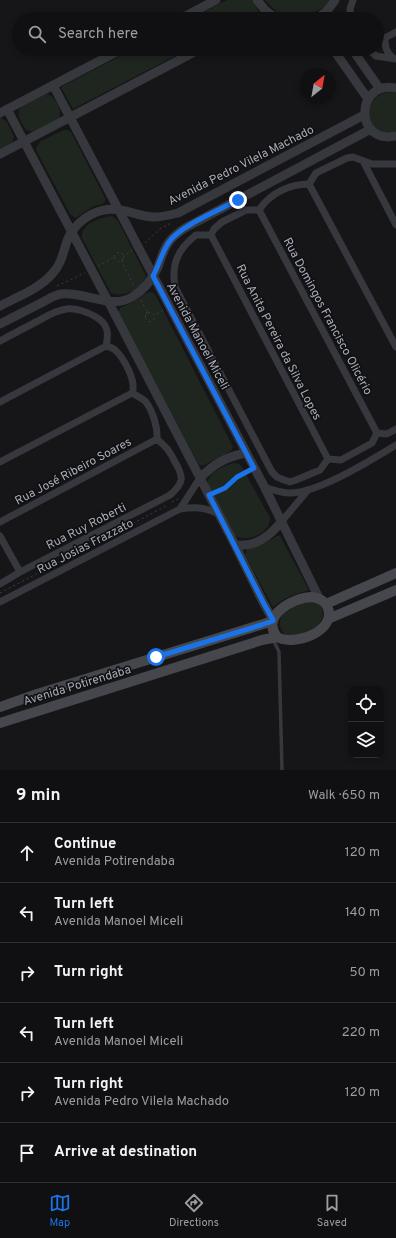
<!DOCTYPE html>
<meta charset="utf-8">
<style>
body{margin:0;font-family:Overpass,sans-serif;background:#1e1e20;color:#f1f3f6}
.controls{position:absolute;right:12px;bottom:12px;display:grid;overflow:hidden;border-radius:8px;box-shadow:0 2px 6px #0003}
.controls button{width:36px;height:36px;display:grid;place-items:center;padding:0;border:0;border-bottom:1px solid #303032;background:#101012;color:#f1f3f6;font:20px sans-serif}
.compass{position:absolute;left:300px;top:68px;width:36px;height:36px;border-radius:50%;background:#101012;box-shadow:0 2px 6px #0003;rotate:31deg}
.stop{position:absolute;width:12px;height:12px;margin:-9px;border:3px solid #1a73e8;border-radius:50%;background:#fff}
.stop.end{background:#1a73e8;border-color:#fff;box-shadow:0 1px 4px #0008}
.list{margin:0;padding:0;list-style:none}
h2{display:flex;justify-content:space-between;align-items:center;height:52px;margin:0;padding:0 16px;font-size:17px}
h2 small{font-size:13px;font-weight:400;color:#9c9d9f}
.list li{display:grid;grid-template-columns:26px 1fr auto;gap:12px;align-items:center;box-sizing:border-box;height:60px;padding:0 16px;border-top:1px solid #303032}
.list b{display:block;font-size:15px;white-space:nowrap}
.list p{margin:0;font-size:13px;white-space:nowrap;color:#9c9d9f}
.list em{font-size:13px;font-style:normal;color:#9c9d9f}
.icon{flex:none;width:22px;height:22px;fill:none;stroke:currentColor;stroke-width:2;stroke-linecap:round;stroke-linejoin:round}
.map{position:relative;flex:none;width:396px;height:770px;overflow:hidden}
.search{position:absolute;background:#101012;box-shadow:0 2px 6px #0003;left:12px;right:12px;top:12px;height:44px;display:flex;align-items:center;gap:10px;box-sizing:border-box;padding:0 14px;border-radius:22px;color:#9c9d9f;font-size:15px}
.sheet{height:412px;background:#101012}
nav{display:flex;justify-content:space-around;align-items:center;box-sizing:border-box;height:56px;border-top:1px solid #303032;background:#101012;font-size:11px;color:#9c9d9f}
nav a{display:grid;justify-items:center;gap:2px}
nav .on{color:#1a73e8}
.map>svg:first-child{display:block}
</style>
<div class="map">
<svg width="396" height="770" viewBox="0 0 396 770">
<rect width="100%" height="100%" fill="#161618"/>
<!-- green -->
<path fill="#1e261f" d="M227,0H252L259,12L246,19H191Z
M265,0H329L323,8L308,15L299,17L286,16L276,11Z
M134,49H188L73,109L61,87Z
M387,92L396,93V131C369,141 356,100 387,92Z
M46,94C53,95 59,104 60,111C60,112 59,116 59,118L33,132L26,130C22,123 16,116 20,108Z
M0,117L7,122L14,137L12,143L0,150Z
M64,130H68L71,132L105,198V201L102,204L94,206L75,218L70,214L36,150L37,146L41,141Z
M112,216L118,221L146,276C142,289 124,298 111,293L82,238C80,224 101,217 112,216Z
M151,292L155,294L233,447L231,451L204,465H199L118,312L120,308L131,303L147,293Z
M234,463L239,464L242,467L270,518C269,535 248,542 235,536L208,485C207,472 224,466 234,463Z
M277,536H280L309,590C292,595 287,596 273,607L245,555L247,549L262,545Z
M303,602C307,602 312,601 316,603C319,604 321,606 322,609C329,627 298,639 284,634C278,627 279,618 285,611Z"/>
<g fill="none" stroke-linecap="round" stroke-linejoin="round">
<!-- path -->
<path stroke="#3d3f44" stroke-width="1" stroke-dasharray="2 3" stroke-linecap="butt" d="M145,243L160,229L171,223
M114.5 257a4.5 4.5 0 1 1 9 0a4.5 4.5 0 1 1-9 0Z
M123,257L132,250
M122,260L124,266L134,286
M98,266L110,260L115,256
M57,286L85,273
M141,300L146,310
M145.5 317a4.5 4.5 0 1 1 9 0a4.5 4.5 0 1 1-9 0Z
M147,314L146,310L150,313
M157,314L163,310
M216,491C228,487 235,477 247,472
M172,502L178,499
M0,593L166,506"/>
<!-- service -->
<path stroke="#37383d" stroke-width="3.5" d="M273,639L279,652L282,770"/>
<!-- minor -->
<path stroke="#37383d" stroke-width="7" d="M351,19L350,9L353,0
M385,38C385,47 386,52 393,58
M377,42L396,32
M368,49L376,56L396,59
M363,161L396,225
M396,164H372L353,157L347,158L316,173L309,184C290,184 270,193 259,210H246L222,222L214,229L211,235H196C178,249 171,264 175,287L272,472L277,477L284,480L290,482L296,480L320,470L328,459L341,460L372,443L377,433L387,434L396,429
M309,184L396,347
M259,210L377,433
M211,235L328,459
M0,341C13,334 26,327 38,321C47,316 56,310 67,309C76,308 88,312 96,317C108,324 109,333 106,346C110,347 113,348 115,350C124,358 137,382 132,393C137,396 142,398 146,402C153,412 158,428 157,439C166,447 170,451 175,462C184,477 184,483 170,495L20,572L0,584
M0,402L106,346
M0,462L132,393
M265,488C272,489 281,493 289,493C317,494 371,460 396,445
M180,509L200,478
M282,521L308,490
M0,522L157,439
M0,536L20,572
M0,602L180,509C195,507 203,507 217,513"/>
<!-- tertiary -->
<path stroke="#37383d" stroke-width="9" d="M257,0L265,10L277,19
M180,19L216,0
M257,19L268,13
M315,19L326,12L335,0
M333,49L368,99
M352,49L380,89
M53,85L265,488L319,598
M396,88C355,80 354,145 396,136
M7,109L108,301L235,545L263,602L273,620
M0,113L122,49
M0,154L200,49
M0,306C17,297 39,289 52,274C61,265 63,253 67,241C72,227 86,215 100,211C119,205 135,216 154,217C162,217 170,215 178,213L364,115
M0,324C14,317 27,310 41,303C47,300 54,295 61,294C85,291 110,310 132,297C144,290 152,280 158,267C161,259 163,250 169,242C173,236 179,232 185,228L371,129
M200,478C214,464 225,457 246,453
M235,545C256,547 269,537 282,521"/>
<!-- secondary -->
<path stroke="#45474d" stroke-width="10" d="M312,597C318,598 324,600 327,606C339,630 295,647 277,637C260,616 293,597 312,597Z
M326,604L396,573
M328,619L396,590
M0,707L37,694L273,621
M0,723L262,640L277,637"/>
</g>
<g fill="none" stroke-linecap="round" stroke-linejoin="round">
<!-- route -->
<path stroke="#1a73e8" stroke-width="5" d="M156,657L261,625L273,621V620L263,602L209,495L225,488L237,477L254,468L153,276C159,265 162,252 169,242C180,226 219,210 238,200"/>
</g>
<g text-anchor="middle" stroke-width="3.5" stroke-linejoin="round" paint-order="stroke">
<!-- street labels -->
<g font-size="12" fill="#a8adb8" stroke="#111113">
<text transform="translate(241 165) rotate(-27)" y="4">Avenida Pedro Vilela Machado</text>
<text transform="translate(328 316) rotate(62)" y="4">Rua Domingos Francisco Olicério</text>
<text transform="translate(198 336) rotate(62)" y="4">Avenida Manoel Miceli</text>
<text transform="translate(279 342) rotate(63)" y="4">Rua Anita Pereira da Silva Lopes</text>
<text transform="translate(73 471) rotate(-28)" y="4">Rua José Ribeiro Soares</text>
<text transform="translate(86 526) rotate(-27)" y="4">Rua Ruy Roberti</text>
<text transform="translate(85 546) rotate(-27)" y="4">Rua Josias Frazzato</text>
<text transform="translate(77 685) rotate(-17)" y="4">Avenida Potirendaba</text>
</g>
</g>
</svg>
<div class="controls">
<button><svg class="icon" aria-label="locate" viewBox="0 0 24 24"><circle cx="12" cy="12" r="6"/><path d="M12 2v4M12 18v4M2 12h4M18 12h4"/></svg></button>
<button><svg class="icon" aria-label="layers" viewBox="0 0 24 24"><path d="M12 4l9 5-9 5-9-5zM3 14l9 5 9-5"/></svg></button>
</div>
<svg class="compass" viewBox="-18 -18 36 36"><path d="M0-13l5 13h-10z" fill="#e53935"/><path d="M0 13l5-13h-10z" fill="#9c9d9f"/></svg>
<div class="stop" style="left:156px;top:657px"></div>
<div class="stop end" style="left:238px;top:200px"></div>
<div class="search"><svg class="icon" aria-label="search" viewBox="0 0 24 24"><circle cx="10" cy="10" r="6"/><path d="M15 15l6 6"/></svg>Search here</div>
</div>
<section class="sheet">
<h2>9 min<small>Walk · 650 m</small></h2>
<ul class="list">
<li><svg class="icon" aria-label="ahead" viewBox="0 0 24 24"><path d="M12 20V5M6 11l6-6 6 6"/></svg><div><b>Continue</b><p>Avenida Potirendaba</p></div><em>120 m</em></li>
<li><svg class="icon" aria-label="left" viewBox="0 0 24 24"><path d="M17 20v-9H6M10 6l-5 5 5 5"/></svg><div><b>Turn left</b><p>Avenida Manoel Miceli</p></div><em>140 m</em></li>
<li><svg class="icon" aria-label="right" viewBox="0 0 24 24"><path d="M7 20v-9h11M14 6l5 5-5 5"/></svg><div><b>Turn right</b></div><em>50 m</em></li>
<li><svg class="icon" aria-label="left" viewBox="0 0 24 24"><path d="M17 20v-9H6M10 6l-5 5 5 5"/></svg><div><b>Turn left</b><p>Avenida Manoel Miceli</p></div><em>220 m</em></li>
<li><svg class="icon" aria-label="right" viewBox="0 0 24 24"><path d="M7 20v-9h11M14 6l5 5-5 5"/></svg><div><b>Turn right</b><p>Avenida Pedro Vilela Machado</p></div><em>120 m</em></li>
<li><svg class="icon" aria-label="arrive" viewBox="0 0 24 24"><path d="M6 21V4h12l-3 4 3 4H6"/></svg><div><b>Arrive at destination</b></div></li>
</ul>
</section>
<nav>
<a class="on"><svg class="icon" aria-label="map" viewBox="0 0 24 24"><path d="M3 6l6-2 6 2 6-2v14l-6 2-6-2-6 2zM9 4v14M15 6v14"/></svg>Map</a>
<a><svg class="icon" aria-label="directions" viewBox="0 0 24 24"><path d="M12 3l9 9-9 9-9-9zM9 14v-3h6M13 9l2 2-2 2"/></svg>Directions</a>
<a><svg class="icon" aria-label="saved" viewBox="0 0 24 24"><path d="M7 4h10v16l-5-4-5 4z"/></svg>Saved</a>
</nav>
